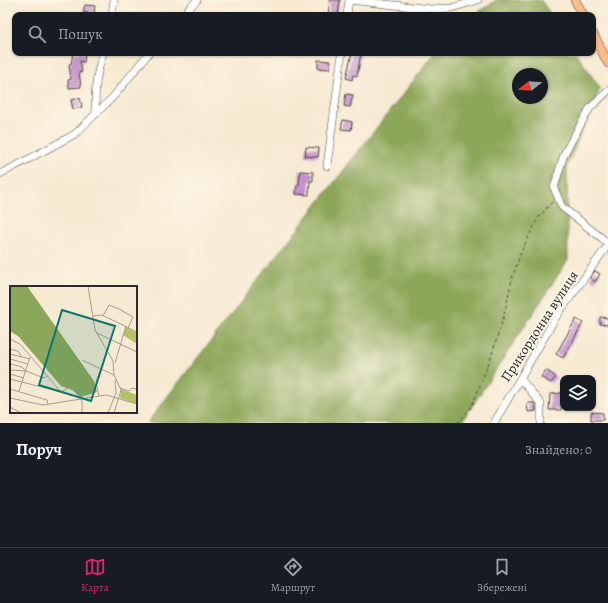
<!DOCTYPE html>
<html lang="uk">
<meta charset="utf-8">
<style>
body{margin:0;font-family:Alegreya,serif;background:#242831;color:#f1f3f6}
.controls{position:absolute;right:12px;bottom:12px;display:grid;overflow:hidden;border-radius:8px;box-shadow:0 1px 3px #0004}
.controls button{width:36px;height:36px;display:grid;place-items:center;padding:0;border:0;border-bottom:1px solid #363941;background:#171b24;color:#f1f3f6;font:20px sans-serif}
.compass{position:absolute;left:512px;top:68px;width:36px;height:36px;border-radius:50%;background:#171b24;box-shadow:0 1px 3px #0004;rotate:253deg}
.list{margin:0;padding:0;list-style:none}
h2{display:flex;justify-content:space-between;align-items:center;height:52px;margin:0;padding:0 16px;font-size:17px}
h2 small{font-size:13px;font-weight:400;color:#9ea1a6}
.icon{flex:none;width:22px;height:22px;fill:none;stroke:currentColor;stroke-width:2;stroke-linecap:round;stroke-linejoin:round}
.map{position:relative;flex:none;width:608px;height:423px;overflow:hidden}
.search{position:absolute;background:#171b24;box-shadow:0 1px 3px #0004;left:12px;right:12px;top:12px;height:44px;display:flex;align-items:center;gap:10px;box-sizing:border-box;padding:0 14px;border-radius:8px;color:#9ea1a6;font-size:15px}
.sheet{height:124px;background:#171b24}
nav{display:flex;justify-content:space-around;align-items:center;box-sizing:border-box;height:56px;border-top:1px solid #363941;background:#171b24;font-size:11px;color:#9ea1a6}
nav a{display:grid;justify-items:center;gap:2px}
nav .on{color:#db2777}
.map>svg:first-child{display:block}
</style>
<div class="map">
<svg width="608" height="423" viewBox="0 0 608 423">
<rect width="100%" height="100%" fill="#fcf5e5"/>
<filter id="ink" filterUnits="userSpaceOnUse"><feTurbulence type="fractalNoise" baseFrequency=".025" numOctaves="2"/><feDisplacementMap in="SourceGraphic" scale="8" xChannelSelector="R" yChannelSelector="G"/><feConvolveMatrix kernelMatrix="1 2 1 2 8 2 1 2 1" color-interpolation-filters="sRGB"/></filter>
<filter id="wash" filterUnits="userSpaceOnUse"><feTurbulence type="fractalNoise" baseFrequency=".012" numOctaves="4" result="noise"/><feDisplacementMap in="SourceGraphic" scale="16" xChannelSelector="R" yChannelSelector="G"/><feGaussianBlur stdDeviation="0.9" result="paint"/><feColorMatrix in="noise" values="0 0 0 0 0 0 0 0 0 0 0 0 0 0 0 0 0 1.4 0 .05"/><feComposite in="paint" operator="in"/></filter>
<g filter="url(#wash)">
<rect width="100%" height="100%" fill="#f7ead3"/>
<!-- forest -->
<path fill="#8da75a" stroke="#5c6942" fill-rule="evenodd" d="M496,0H541L551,15H474Z
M435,53H576L600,88L567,166L568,260L461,423H147ZM518,74H542V98H518Z"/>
<g id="blocks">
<!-- building -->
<path fill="#c390cb" d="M330,0H340L338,15H328Z
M85,5L95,6L94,14L83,12Z
M73,53H85L84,62L80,61L82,72H79L81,87L69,88L68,80L71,79L69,64H71Z
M352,53H361L357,76L353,75L352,80L346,78Z
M318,60L330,61V69L318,68Z
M346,94L353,95L350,107L344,106Z
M80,98L82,107L73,109L71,100Z
M343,120L352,122L351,130L341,129Z
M306,147L319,148L318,157L305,156Z
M300,171L313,172V181H310L309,195L296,194L297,185H299Z
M595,271L600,274L595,282L590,278Z
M600,317L608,318V325L600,324Z
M576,319L583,323L563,358L556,354Z
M546,370L556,377L551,383L541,377Z
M562,393L561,410H549L550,394Z
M527,403H534L535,405L536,411L528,412Z
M591,412L603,413V420H591Z"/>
</g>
</g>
<g filter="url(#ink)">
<use href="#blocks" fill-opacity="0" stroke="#4a4844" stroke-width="1"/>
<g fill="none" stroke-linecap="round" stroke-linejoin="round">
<!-- minor casing -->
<g stroke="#4a4844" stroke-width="8">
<path id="minor" d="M349,0L431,9L452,8L478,0
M112,15L114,0
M183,15L197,0
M347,15L349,0
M608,91L590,108L564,154L554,188L562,207L603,239L608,244
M96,114C94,91 96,75 103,53
M327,166L342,53
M0,174L27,160L75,134L113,97L149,53
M520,378L541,404V423
M494,423L556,317L608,245"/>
</g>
<!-- major casing -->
<g stroke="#4a4844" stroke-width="10">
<path id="major" d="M575,0L583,15
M593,34L608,63"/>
</g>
<!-- path -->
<path stroke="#4a4844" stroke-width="1" stroke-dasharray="3 3" stroke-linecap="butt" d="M458,423L472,406L491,357L503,319L513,275L521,252L538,218L552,202"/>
<!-- minor -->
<use href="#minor" stroke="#fff" stroke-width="7"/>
<!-- major -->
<use href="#major" stroke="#f9bc8a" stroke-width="9"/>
</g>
</g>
<g text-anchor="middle" stroke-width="4" stroke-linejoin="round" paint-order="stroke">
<!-- street labels -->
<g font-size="14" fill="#2b2b2b" stroke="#fcf5e5">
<text transform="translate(539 326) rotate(-57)" y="5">Прикордонна вулиця</text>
</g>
</g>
<!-- overview -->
<g transform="translate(10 286)">
<rect width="127" height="127" fill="#f7ead3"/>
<path d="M116,41L127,47V58L113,49ZM111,103L127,109V118L110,112Z" fill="#b2c164"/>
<path d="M0,0H17L84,95L87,106L71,111L62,104L51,100L8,50L0,45Z" fill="#8da75a"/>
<path fill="none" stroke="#a59e90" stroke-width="1" d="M78,0L85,44L103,75L104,89L111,104L104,127M83,30L92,29L127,46M93,30L99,19L109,23L123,31L118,42M87,47L127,66M0,53L10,58L51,106L58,102L64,104L72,115V127M0,63L8,65L12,71M0,68L20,73M0,73L18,78M72,74L104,89M105,77L116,40M0,78L12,81L16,85M0,84L16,85L34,92L38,90M0,88L14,92M0,93L51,106M110,102L119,105L122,102L127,103M0,103L37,114L38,118M9,105L20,71M89,110L86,96L91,83M0,112L33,119L96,109L127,118M0,121L11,127M98,127L106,107L105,94"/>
<path fill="#0f766e" fill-opacity="0.15" stroke="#0f766e" stroke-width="2" d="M52,24L105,40L81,115L29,99Z"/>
<rect width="127" height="127" fill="none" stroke="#2b2b2b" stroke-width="2"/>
</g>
</svg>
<div class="controls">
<button><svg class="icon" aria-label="layers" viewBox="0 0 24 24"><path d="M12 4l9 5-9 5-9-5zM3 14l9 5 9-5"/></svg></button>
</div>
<svg class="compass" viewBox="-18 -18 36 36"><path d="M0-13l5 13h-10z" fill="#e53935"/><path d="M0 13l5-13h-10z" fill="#9ea1a6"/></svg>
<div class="search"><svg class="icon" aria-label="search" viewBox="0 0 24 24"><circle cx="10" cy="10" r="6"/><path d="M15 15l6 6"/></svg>Пошук</div>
</div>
<section class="sheet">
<h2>Поруч<small>Знайдено: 0</small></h2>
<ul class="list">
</ul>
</section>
<nav>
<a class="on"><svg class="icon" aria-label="map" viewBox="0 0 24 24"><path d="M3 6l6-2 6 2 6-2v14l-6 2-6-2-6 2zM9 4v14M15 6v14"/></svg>Карта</a>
<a><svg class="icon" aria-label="directions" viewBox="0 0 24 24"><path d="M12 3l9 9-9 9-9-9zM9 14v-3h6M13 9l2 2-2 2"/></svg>Маршрут</a>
<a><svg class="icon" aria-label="saved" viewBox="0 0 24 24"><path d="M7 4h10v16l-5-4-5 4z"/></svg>Збережені</a>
</nav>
